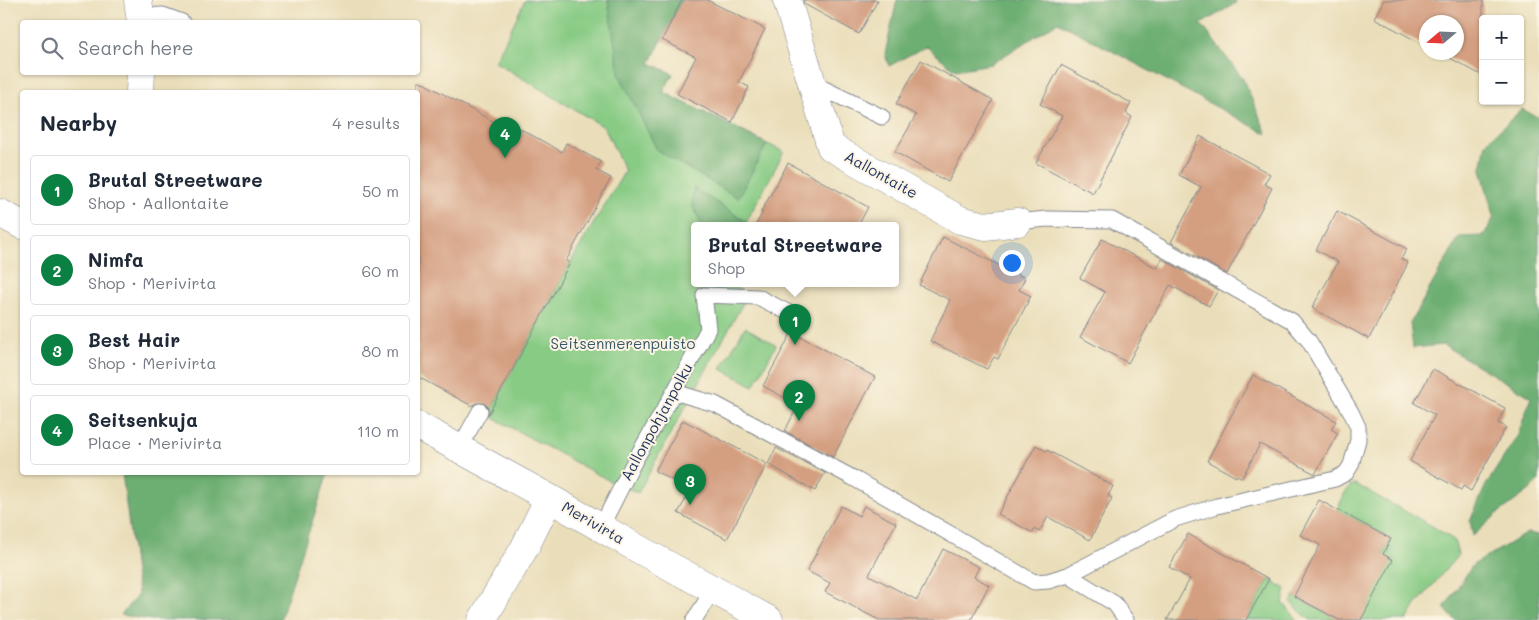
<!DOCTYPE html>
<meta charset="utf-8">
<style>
body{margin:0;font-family:Mali,sans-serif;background:#f6f6f7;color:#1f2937}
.controls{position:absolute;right:15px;top:15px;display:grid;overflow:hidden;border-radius:5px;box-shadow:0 1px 4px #0004}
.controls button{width:45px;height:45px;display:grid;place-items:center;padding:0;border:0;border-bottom:1px solid #e0e1e3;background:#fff;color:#1f2937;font:25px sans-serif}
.compass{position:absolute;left:1419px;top:15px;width:45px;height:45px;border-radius:50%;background:#fff;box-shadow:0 1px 4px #0004;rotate:251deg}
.you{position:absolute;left:1011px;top:262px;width:18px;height:18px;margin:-12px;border:4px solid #fff;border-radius:50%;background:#1a73e8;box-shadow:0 0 0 8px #1a73e833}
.badge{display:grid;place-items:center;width:32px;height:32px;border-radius:50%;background:#0b8043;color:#fff;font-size:16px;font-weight:700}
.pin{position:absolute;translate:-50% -41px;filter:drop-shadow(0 1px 2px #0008)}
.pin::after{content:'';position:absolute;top:26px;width:18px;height:15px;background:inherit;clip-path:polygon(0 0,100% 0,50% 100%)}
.popup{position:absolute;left:691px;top:222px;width:208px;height:65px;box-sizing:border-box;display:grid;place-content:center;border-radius:5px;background:#fff;filter:drop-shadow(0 1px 4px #0005);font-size:16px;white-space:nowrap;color:#747a83}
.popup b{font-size:19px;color:#1f2937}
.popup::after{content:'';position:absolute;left:50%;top:100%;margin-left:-10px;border:10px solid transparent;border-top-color:#fff}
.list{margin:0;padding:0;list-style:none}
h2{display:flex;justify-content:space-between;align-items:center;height:65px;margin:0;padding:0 20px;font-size:21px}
h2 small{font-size:16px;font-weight:400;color:#747a83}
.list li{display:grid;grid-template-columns:32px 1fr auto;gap:15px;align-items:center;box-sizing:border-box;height:70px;margin:0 10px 10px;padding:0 10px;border:1px solid #e0e1e3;border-radius:5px}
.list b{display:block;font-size:19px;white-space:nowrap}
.list p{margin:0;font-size:16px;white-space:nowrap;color:#747a83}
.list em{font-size:16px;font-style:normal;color:#747a83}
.icon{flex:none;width:28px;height:28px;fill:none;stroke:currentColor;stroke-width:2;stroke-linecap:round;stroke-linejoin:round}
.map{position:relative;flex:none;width:1539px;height:620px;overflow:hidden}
.search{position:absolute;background:#fff;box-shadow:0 1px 4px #0004;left:20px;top:20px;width:400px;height:55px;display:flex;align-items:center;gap:12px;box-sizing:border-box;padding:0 18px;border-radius:5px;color:#747a83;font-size:19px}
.panel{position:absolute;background:#fff;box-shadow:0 1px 4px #0004;left:20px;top:90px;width:400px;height:385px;border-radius:5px}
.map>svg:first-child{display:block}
</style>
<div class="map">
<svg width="1539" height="620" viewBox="0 0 1539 620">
<rect width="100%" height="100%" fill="#fcf5e5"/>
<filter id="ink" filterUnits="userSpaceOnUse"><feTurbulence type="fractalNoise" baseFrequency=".02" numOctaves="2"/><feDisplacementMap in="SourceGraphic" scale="10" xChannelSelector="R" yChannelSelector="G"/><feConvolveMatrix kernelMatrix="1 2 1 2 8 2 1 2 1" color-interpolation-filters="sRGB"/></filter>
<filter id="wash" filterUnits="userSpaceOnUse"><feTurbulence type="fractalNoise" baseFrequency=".0096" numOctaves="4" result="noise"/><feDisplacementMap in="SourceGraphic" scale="20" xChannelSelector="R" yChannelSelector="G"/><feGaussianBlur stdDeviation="1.12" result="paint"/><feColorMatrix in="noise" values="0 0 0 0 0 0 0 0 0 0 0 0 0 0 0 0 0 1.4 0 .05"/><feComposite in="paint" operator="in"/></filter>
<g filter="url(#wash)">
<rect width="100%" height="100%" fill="#eadeba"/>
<!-- green -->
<path fill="#87cb84" stroke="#517d71" d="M525,0H682L650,63L673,74L663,92L784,152L744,226H695V284H729L748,294L638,493L608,480L488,415L570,263L625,171L604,127L495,62Z
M745,327L776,345L754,386L721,369Z
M1355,484L1432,526L1454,540L1458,555L1416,605L1407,620H1348L1391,539L1337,510C1342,501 1345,486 1355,484Z
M1269,579L1286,589L1283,603L1298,620H1246Z
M1294,596L1339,620H1310L1291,603Z"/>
<!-- forest -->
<path fill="#6daf72" stroke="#446f68" d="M608,0H682L650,63L673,74L663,92L767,144L738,198L657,150L619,74Z
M897,0H1235L1236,3L1201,24L1243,79L1267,134L1058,22L991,64L955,70L926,46L889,66L885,54Z
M1522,109L1539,118V480L1530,490L1497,514L1473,536L1470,521L1486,485L1518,435L1531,397L1443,345L1413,348L1410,323L1459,237L1484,236L1494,217L1481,169L1486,143Z
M694,188L747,222L744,226H702L692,204Z
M122,473H328L280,620H152L121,615L138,594Z
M1527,533L1539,535V620H1455L1444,608L1473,565Z"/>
<g id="blocks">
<!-- building -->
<path fill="#d49f81" d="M682,0H707L765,29L739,82L749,87L732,122L677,94L696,57L662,40Z
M803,0H878L859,34L804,4Z
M1384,0H1483V76L1439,52H1456V22H1426V46L1374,18Z
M921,60L993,100L948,182L895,152L916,115L896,104Z
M1061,65L1131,103L1126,113L1132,117L1093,193L1036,163L1062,116L1040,104Z
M418,80L516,134L519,128L562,152L566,143L601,162L596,170L611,178L566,261L570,263L488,415V407L484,403H476L472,406L418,377Z
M1200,136L1270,174L1264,184L1272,188L1227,274L1171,242L1201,187L1179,175Z
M788,163L868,207L858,226H755L763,212H761Z
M1337,211L1407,249L1401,259L1408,263L1369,339L1312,308L1338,262L1316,250Z
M943,237L1025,278L1019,290L1031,296L998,359L994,357L987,369L930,341L950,300L919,285Z
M1102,239L1157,268L1162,259L1218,290L1209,306L1170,285L1128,363L1080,337L1105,292L1080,278Z
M792,332L875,377L833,457L785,431L798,405L763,386Z
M1433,369L1505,408L1498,423L1506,427L1471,491L1463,486L1461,490L1410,461L1435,415L1414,403Z
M1253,375L1336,421L1331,429L1338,433L1315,474L1260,444L1242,478L1237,475L1236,477L1207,461Z
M683,420L767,464L727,539L678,513L691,490L655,471Z
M1036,445L1046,451L1047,450L1113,486L1108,496L1112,498L1090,540L1048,517L1039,532L1034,529L1033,533L998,514Z
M776,448L825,473L815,491L768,464Z
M1319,500L1391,539L1383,554L1393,560L1361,620H1339L1294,596L1320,545L1300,535Z
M841,506L859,516L864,506L896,523L869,575L917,600L943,549L979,567L974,577L989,585L971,620H879L825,592L830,583L807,571Z
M1188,534L1269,579L1246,620H1167L1190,579L1169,567Z"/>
</g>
</g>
<g filter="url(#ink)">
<use href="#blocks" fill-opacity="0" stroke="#82868c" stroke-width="1"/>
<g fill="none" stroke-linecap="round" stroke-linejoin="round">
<!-- lane casing -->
<g stroke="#82868c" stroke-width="17">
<path id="lane" d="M141,16L163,15L182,22
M812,83L882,117
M674,392L715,404L853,478L1034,582L1048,581L1068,575L1175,519L1217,506L1335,479L1346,473L1351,465L1358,440V427L1351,412L1309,341L1292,321L1112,220L1046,219L1018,222
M459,449L480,411
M601,527L634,462L674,392L708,329L704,295L758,297L793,315
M1068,575L1115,604L1126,620
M694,620L713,590"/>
</g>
<!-- street casing -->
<g stroke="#82868c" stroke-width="29">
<path id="street" d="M138,0L141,22
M787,0L831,147L960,220L985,226L1018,222
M140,92L141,72
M482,620L525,547L549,498"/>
</g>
<!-- secondary casing -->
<g stroke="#82868c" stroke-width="29">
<path id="secondary" d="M0,213L22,225
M418,426L549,498L642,551L769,620"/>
</g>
<!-- lane -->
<use href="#lane" stroke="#fff" stroke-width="15"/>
<!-- street -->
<use href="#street" stroke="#fff" stroke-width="28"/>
<!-- secondary -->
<use href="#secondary" stroke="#fff" stroke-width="28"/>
</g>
</g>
<g text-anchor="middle" stroke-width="4" stroke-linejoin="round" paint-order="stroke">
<!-- street labels -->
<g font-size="15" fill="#1b2f5e" stroke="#fcf5e5">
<text transform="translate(881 175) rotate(29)" y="5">Aallontaite</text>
<text transform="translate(657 422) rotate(-61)" y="5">Aallonpohjanpolku</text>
<text transform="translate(593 523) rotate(30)" y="5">Merivirta</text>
</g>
<!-- park labels -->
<g font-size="15" fill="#365668" stroke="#fcf5e5">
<text x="623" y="349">Seitsenmerenpuisto</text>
</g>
</g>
</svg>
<div class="controls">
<button>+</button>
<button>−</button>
</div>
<svg class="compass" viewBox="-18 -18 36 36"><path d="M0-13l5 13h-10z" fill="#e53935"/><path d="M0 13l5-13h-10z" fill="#747a83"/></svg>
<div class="you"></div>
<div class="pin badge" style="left:795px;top:345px">1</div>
<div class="popup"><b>Brutal Streetware</b>Shop</div>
<div class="pin badge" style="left:799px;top:421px">2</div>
<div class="pin badge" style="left:690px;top:505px">3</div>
<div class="pin badge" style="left:505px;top:158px">4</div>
<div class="search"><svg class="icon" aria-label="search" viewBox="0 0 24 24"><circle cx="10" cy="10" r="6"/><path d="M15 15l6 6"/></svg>Search here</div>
<section class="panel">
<h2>Nearby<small>4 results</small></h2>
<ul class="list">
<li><span class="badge">1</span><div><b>Brutal Streetware</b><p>Shop · Aallontaite</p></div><em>50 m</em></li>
<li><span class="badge">2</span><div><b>Nimfa</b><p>Shop · Merivirta</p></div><em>60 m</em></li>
<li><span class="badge">3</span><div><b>Best Hair</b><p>Shop · Merivirta</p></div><em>80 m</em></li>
<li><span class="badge">4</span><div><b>Seitsenkuja</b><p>Place · Merivirta</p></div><em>110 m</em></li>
</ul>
</section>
</div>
